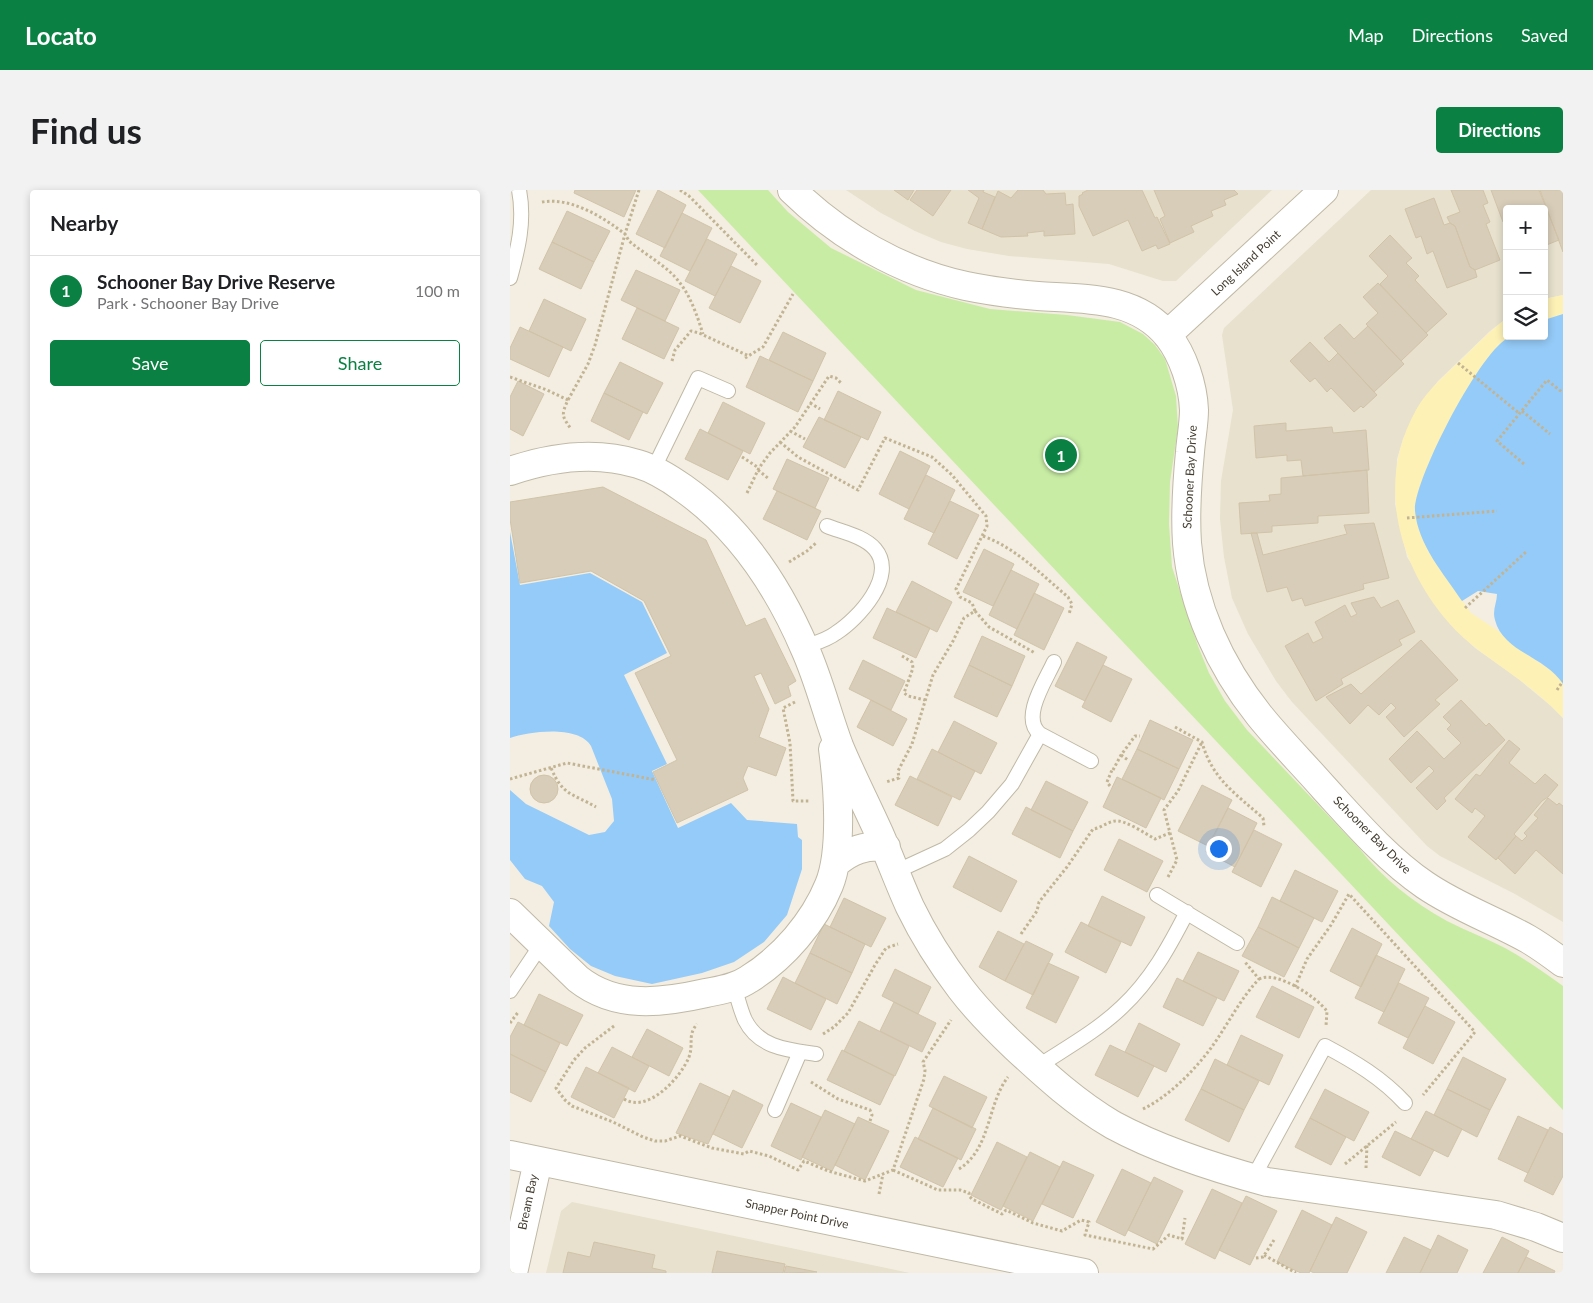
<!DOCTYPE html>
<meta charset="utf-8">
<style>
body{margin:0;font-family:Lato,sans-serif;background:#f2f2f2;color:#202124}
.controls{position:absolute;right:15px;top:15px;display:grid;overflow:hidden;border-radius:5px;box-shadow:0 2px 8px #0003}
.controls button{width:45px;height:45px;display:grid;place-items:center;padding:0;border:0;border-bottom:1px solid #e0e0e0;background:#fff;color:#202124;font:25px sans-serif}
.you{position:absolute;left:708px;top:658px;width:18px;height:18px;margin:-12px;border:4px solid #fff;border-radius:50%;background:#1a73e8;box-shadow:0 0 0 8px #1a73e833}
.badge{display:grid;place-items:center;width:32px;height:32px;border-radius:50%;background:#0b8043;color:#fff;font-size:16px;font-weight:700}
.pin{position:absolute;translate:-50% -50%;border:2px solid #fff;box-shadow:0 1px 5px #0006}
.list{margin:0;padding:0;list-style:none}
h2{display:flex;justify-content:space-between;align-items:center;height:65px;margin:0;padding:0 20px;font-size:21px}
h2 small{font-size:16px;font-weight:400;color:#757577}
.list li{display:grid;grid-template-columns:32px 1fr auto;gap:15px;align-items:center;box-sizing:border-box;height:70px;padding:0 20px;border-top:1px solid #e0e0e0}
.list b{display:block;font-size:19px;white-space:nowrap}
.list p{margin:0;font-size:16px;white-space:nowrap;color:#757577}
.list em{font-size:16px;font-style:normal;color:#757577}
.actions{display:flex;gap:10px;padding:15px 20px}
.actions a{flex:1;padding:11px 0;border:1px solid #0b8043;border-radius:5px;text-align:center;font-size:18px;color:#0b8043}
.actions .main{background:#0b8043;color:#fff}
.icon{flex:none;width:28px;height:28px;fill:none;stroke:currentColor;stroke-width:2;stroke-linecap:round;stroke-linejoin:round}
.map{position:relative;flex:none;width:1053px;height:1083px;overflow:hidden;border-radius:5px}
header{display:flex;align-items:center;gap:30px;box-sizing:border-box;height:70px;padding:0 25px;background:#0b8043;color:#fff}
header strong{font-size:24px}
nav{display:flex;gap:28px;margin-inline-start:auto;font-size:18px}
.intro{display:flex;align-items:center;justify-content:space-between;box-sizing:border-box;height:120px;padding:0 30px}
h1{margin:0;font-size:35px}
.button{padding:12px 22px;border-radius:5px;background:#0b8043;color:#fff;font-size:18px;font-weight:700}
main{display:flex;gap:30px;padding:0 30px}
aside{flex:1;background:#fff;border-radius:5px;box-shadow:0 2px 8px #0003}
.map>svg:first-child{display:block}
</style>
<header>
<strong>Locato</strong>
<nav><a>Map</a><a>Directions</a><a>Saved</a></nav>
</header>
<div class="intro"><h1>Find us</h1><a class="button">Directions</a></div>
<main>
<aside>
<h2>Nearby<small></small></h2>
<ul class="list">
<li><span class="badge">1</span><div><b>Schooner Bay Drive Reserve</b><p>Park · Schooner Bay Drive</p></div><em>100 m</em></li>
</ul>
<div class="actions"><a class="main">Save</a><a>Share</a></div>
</aside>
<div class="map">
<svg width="1053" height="1083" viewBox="0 0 1053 1083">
<rect width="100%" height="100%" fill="#f3eee1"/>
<!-- residential -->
<path fill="#e7e1ce" d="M336,0H762L666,91H653L599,74L499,66L457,59L431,52L405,41L371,23Z
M861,0H1053V105L1034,109V19H997V128L980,141L928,191L907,219L893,249L887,269L885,314L897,367L940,434L965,458L1006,487L1041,516L1053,528V732L1005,704L930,666L917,656L782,512L766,491L738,444L722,408L714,367L710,329L711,291L723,220L712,145L714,138Z
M62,1012L400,1083H36L51,1021Z"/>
<!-- green -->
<path fill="#c8eca4" d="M188,0H258L278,22L321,58L406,100L480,119L557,125L610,132L633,144L645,155L655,169L666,206L668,238L660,292L659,334L662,377L688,456L699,483L715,511L737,540L849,658C873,689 903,712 937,731C956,741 976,748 995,758C1015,769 1035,783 1053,796V920Z"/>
<!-- sand -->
<path fill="#fdf1b6" d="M1053,105V124L1034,130V109Z
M997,128V146H1001L987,157L971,177L920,269L917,359L930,379L961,423L990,442L1003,455L1042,481L1049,487L1053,494V528C1038,512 1021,498 1004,486C982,469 958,455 939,433C887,374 866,291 906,220C918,198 938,183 955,166C968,153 981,140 997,128Z"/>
<!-- water -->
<path fill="#95cbf8" d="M1053,124V494C1036,467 993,462 985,430C982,420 987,413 987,404L968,401L952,411C934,384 908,355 905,321C903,291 972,157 1000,147C1008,144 1026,146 1034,146V130Z
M0,342L10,395L80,383L132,412L157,463L114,485L157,574L142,581L168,638L221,613L237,630L287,634L288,647L292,650V679L277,725L254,752L224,772L192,783L142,794L105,786L81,776L60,759L39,736L44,712L32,696L15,689L0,670V600L16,614L79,645L95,642L104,631L102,609L81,556C69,535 20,541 0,548Z"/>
<!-- building -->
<path fill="#d8cdb8" stroke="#d1c3a8" d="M65,0H126L114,27L64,3Z
M148,0L176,15L155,58L126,44Z
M384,0H404L398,10Z
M407,0H441L423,26L400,10Z
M458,0H474L473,2L485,7L472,39L458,33L469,8Z
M508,0H533L536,4L555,3L556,15L563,14L565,44L534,46V41L517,43L518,46L491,47L472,39L488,1L501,8Z
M578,0H632L645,28L647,27L660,54L648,59L646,55L632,61L618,30L583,46L569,16V6L573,4L572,3Z
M644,0H724L728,4L714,10L716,15L701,21L703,26L681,36L684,42L660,53L650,29L655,26Z
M941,0H973L978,13L973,15L980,32L976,34L990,70L965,80L960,77L945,36L940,33L937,27L950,22Z
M981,0H1029L1049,50L1034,56V19H997V31L993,32Z
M1031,0H1053V62L1030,0Z
M924,8L934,35L940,33L945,36L960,77L965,80L967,87L937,98L923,61L917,64L911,46L906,48L895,19Z
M57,21L100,41L84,72L42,52Z
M172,23L202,38L180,81L150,66Z
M880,45L902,68L896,73L909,86L905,90L937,124L916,143L870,94L878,86L859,66Z
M197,49L227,64L205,106L175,91Z
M42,52L84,72L71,99L29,79Z
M221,76L251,91L230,133L199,118Z
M126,80L170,100L155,131L111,110Z
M868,93L918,145L891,171L856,134L868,123L853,107Z
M34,109L76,129L61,161L19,141Z
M127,118L169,138L154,169L112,149Z
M830,134L844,149L858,136L894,174L864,202L814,148Z
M10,137L53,157L39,187L0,169V158Z
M273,142L316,163L303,191L259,170Z
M800,152L819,172L828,163L867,205L853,218L851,216L844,222L821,198L817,202L805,188L800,192L780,171Z
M250,166L303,191L288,222L236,197Z
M110,172L153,193L137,224L94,203Z
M8,191L34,204L13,246L0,239V207Z
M328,201L371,222L358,250L314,230Z
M94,203L133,222L119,250L81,231Z
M213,212L255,233L240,264L198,243Z
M309,227L351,247L335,278L293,257Z
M776,233V241L822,237L823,243L856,240L859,280L793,286L791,270L777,271V265L746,268L744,236Z
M190,239L233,261L218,290L175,269Z
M390,261L420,276L399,319L369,304Z
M277,269L319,288L305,318L263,299Z
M857,280L859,323L808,326V333L762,336V342L731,344L729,313L760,311L759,305L771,304V288Z
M416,285L445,300L424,343L394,329Z
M93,297L196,350L236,436L255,428L286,491L278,496L281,506L265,514L251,483L244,486L259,519L249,547L276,558L266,586L238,576L233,588L238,600L167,633L143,582L167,570L125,483L161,466L134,411L81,381L10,393L0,329V312Z
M267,301L311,321L297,350L253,329Z
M440,311L469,325L447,369L418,354Z
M864,333L879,388L853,394L854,399L795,416L792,408L782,411L777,397L757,402L741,343H747L753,365L837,344L834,335Z
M474,359L504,374L483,416L453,402Z
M501,380L529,394L507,439L479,425Z
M402,391L442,412L427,442L386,422Z
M524,403L554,418L534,460L504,445Z
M864,407L871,418L888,410L905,442L889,450L892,455L831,489L833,494L806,511L775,456L798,443L803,453L813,448L805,432L835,415L841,427L847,424L841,413Z
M377,418L420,438L406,468L363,448Z
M472,446L515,466L502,496L459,475Z
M911,450L948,490L925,510L930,514L894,547L876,527L886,518L881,513L869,525L858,515L840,534L816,507L841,494L851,504Z
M567,452L597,467L575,511L545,496Z
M353,470L395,491L381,520L339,499Z
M459,475L502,496L487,527L444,507Z
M593,475L622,489L601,532L572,517Z
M361,510L397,529L383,556L347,537Z
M951,510L976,536L979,533L995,550L934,608L936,611L927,620L906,598L924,581L919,576L901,593L879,569L907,541L934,569L951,553L937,539L941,535L933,527Z
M640,530L683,550L669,579L627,559Z
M444,531L487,553L471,584L428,562Z
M999,550L1010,559L999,573L1025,594L1035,584L1048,595L1038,607L1032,611L1004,644L1006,646L986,670L958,647L975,626L965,618L962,623L945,609L966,584L970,586Z
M422,559L465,581L450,610L407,589Z
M627,559L669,579L654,610L612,589Z
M20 599a14 14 0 1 1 28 0a14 14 0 1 1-28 0Z
M400,586L442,607L428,636L385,615Z
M607,587L651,608L636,638L593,617Z
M536,591L578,612L563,641L521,620Z
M692,595L722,610L698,656L668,641Z
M1038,608L1047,615L1049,613L1053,616V684L1026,660L1005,684L988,668L1006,646L1012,651L1017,646L1014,643L1028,628L1024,625Z
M516,617L563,641L550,668L502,644Z
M718,618L747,633L725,677L696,662Z
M744,640L772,654L751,697L722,682Z
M609,649L653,671L637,702L594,680Z
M459,666L507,691L491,722L443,697Z
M785,680L828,701L812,732L770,711Z
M592,706L635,727L621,756L578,736Z
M762,707L804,728L789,758L748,737Z
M334,708L376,728L361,757L320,737Z
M571,732L611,752L596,783L555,762Z
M314,734L355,754L342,783L300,763Z
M748,737L789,758L774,787L732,766Z
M842,738L872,754L851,797L820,781Z
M488,741L514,754L495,791L469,777Z
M516,751L543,764L523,805L495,791Z
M688,762L729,781L714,811L673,791Z
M300,763L342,783L327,814L285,793Z
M866,765L895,779L874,822L845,808Z
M538,773L569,787L546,833L516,818Z
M385,779L421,797L408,824L372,806Z
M273,787L316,809L301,840L257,819Z
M667,788L707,808L693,836L653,817Z
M889,793L919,808L898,848L868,833Z
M762,796L804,817L789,848L746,827Z
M29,804L73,825L57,856L14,835Z
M384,812L426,833L412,862L370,841Z
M915,816L945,832L923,874L893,858Z
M349,831L399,856L385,886L334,861Z
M8,832L50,853L36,882L0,864V847Z
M629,833L670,854L656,882L615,862Z
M137,839L173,858L159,886L122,867Z
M731,845L773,865L759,895L717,875Z
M600,855L644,876L628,907L585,885Z
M102,857L139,876L125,902L88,883Z
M332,860L384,886L370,915L317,890Z
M0,864L36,882L21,912L0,902Z
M953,867L996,889L980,920L937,899Z
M705,869L749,891L734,920L691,899Z
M76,877L119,898L104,928L61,907Z
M434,886L477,907L462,938L419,916Z
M190,893L220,907L198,954L166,943Z
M691,899L734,920L719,952L675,930Z
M815,899L859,922L844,951L800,928Z
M937,899L980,920L967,947L924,925Z
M223,900L253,915L232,958L203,944Z
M281,913L311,927L291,970L261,956Z
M423,918L466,939L451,970L408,949Z
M315,920L345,934L322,981L292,967Z
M916,921L952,939L938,967L901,949Z
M1008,926L1038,940L1018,983L988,969Z
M348,927L379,941L355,990L325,975Z
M800,928L836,947L821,975L785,957Z
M1040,937L1053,944V986L1043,1005L1014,991Z
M885,941L924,960L910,986L872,967Z
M405,947L448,968L433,997L390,977Z
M487,952L517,967L491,1020L461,1005Z
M520,962L550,977L523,1031L493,1016Z
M553,971L584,985L563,1028L532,1014Z
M612,979L641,993L615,1046L586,1032Z
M644,987L673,1001L647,1054L618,1040Z
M702,999L732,1013L705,1069L675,1054Z
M736,1006L767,1021L740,1075L709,1060Z
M792,1020L822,1035L799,1083H791L767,1072Z
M826,1027L857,1042L837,1083H804L800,1081Z
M928,1045L958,1060L947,1083H910Z
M894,1047L921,1060L910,1083H876Z
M992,1047L1019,1061L1008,1083H973Z
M84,1052L145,1065L142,1078L156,1081V1083H53L58,1062L80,1067Z
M207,1061L275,1074L273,1083H202Z
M1016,1067L1045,1081L1044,1083H1008Z
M276,1076L307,1082L274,1083Z"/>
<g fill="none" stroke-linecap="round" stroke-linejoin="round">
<!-- lane casing -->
<g stroke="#c1b9a6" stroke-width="16">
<path id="lane" d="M0,88C8,59 15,31 9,0
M143,280L188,188L218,201
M294,457C305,453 317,450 326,443C348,429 388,386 365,359C354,346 332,342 317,336
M530,544L581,571
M385,682L435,659L459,640L478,622L502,594L530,544C510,528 536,490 544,472
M647,705L727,753
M224,797C228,808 230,819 235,830C249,858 278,860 306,864
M0,801L31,755
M527,877C556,858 587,841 612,817C641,790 659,757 677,722
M265,920L290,862
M743,988L815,856C845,872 872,888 895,913"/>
</g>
<!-- street casing -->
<g stroke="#c1b9a6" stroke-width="30">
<path id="street" d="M282,0C329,46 391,82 456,96C480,101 504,104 528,106C574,109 626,106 658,146C673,165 683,195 684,220C684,234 681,248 680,262C677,293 675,323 677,353C682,416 710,476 749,525C769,550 793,574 814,598C845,632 877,669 915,695C947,717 984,730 1018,749C1030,756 1041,764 1053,773
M657,145L814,0
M0,281C41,267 86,261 128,274C145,279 159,288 173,298C230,338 268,396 295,459C309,490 317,524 329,556C341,585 356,614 369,643C380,668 389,693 400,717C414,746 432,774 451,799C467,820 486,839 505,857C535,885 567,914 603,935C651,961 705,978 757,992L986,1025L1026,1037L1053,1048
M326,673C341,660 355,655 376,657
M0,723L68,789C106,819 152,813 196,803C210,800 226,798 239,789C273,768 304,732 319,695C333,661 328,596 323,559
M0,965L574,1083
M3,1083L28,971"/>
</g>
<!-- path -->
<path stroke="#c2b392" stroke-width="3" stroke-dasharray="2.5 2.5" stroke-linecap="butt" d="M129,0L115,44L119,51C132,62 148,71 160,82C178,98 186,122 193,144
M170,0L179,6L247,75
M32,12C61,7 93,27 115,44L85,155L78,174L58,210
M235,168L253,157L283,104
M162,171L165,160L181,141L189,143L239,166
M948,173L1010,224
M0,187L37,200L58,210C51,225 52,226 61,239
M300,213L310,219
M1012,221L1040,244
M280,241L295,249
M270,252L288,267L348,300L375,248L422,267L442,285L476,326L477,336L446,399L450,407L462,413L465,421L454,428L443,451L423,485L402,554L388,581L389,588L376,592
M232,267L249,278
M1014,274L987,251L1037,190L1053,203
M248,280L259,289
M237,303L249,278L260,263L285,237L319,186L326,188L332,194
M897,328L987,321
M473,346C506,358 532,385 558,407L562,414L559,424
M279,372L297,361L306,353
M955,418L1017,361
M465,421L479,437L525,463
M392,466L402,472L403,478L394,503L398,506L415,510
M1047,500L1053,491
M285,512L273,518L280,553L283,611H300
M665,537L692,552C702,589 726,604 753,628L754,636
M611,565L618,570
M41,578C53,606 62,603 86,617
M603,580L611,565L625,546H630
M0,589L57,573L146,590
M600,596L597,592L602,580
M658,687L667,670L660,643
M511,744L527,721L529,712L557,677L583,639C591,638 597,632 605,631C614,629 636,644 645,649L660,643L654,620L668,601L692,552
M749,789C767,780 806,807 817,821L816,836
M785,797L797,769L821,735L839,704L965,842L913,905
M0,833L9,821
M104,836L75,858L64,870L46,898L55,910L62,916L103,932L133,947L145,951H155L170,946L202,958L234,964L239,961L259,966L288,980L294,971L318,981L355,991L383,980L414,889L415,880L413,872L441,830
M313,844L324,837L338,823L365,775L376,758L388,754
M301,892L328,909L360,920L362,925L360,931
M114,909C138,924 171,887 179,867C184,853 177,846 187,834
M633,919C659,906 683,882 701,858C717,836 730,809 749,789L735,772
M835,974L886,932
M856,978L857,955
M449,979C481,959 477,914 498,887
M383,980L428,1000H450L459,1003V1006L462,1009L492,1024L496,1020L523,1033L552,1041L571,1030L579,1032L575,1045L643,1059L659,1045L672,1049L675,1028
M369,1004L373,984
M754,1065L786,1083
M746,1068L753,1067L764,1050"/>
<!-- lane -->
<use href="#lane" stroke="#fff" stroke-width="14"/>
<!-- street -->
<use href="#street" stroke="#fff" stroke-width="28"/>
</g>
<g text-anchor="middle" stroke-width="4" stroke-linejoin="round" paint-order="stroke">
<!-- street labels -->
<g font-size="12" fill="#443e31" stroke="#fff">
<text transform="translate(736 73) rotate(-43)" y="4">Long Island Point</text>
<text transform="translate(680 287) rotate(-87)" y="4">Schooner Bay Drive</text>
<text transform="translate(862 645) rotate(45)" y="4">Schooner Bay Drive</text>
<text transform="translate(18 1012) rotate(-78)" y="4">Bream Bay</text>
<text transform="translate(287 1024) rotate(12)" y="4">Snapper Point Drive</text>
</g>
</g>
</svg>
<div class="controls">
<button>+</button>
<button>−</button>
<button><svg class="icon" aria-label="layers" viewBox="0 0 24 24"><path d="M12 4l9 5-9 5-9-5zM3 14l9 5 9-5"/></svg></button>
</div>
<div class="you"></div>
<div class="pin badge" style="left:551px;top:265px">1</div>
</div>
</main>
